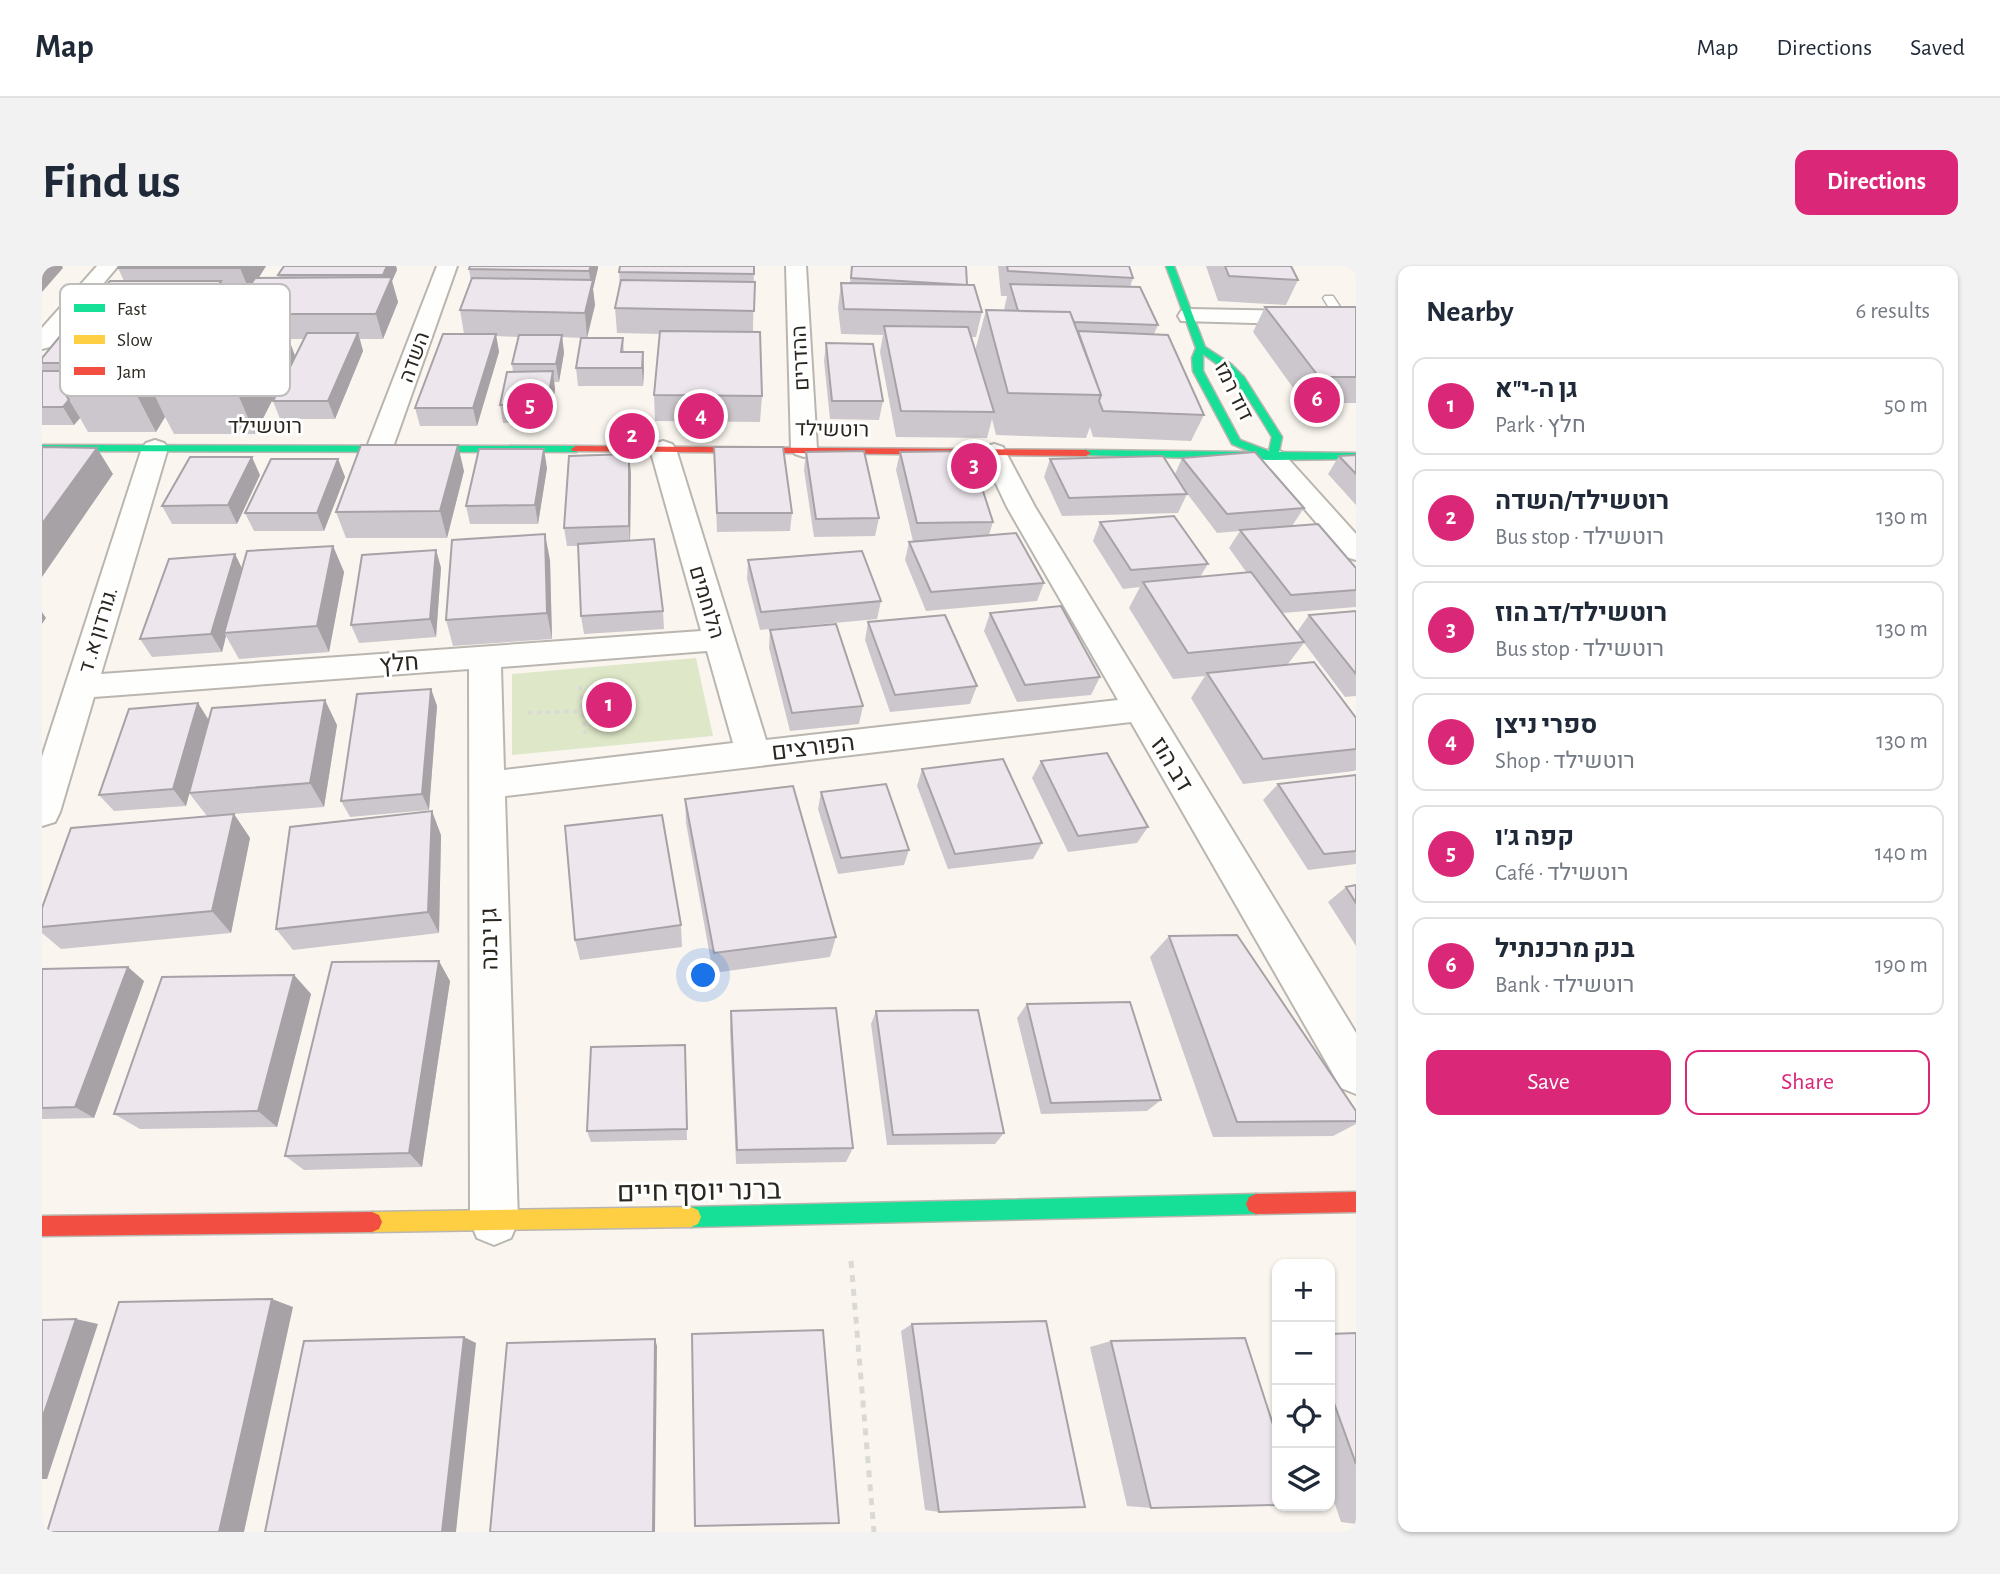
<!DOCTYPE html>
<meta charset="utf-8">
<style>
body{margin:0;font-family:"Alegreya Sans",Heebo,sans-serif;background:#f2f2f3;color:#1f2937}
.controls{position:absolute;right:21px;bottom:21px;display:grid;overflow:hidden;border-radius:14px;box-shadow:0 2px 5px #0004}
.controls button{width:63px;height:63px;display:grid;place-items:center;padding:0;border:0;border-bottom:2px solid #e0e1e3;background:#fff;color:#1f2937;font:35px sans-serif}
.you{position:absolute;left:662px;top:710px;width:24px;height:24px;margin:-18px;border:5px solid #fff;border-radius:50%;background:#1a73e8;box-shadow:0 0 0 10px #1a73e833}
.badge{display:grid;place-items:center;width:46px;height:46px;border-radius:50%;background:#db2777;color:#fff;font-size:23px;font-weight:700}
.pin{position:absolute;translate:-50% -50%;border:4px solid #fff;box-shadow:0 2px 7px #0006}
.list{margin:0;padding:0;list-style:none}
h2{display:flex;justify-content:space-between;align-items:center;height:91px;margin:0;padding:0 28px;font-size:30px}
h2 small{font-size:23px;font-weight:400;color:#747a83}
.list li{display:grid;grid-template-columns:46px 1fr auto;gap:21px;align-items:center;box-sizing:border-box;height:98px;margin:0 14px 14px;padding:0 14px;border:2px solid #e0e1e3;border-radius:14px}
.list b{display:block;font-size:26px;white-space:nowrap}
.list p{margin:0;font-size:23px;white-space:nowrap;color:#747a83}
.list em{font-size:23px;font-style:normal;color:#747a83}
.actions{display:flex;gap:14px;padding:21px 28px}
.actions a{flex:1;padding:16px 0;border:2px solid #db2777;border-radius:14px;text-align:center;font-size:24px;color:#db2777}
.actions .main{background:#db2777;color:#fff}
.icon{flex:none;width:38px;height:38px;fill:none;stroke:currentColor;stroke-width:2;stroke-linecap:round;stroke-linejoin:round}
.map{position:relative;flex:none;width:1314px;height:1266px;overflow:hidden;border-radius:14px}
header{display:flex;align-items:center;gap:42px;box-sizing:border-box;height:98px;padding:0 35px;background:#fff;border-bottom:2px solid #e0e1e3}
header strong{font-size:33px}
nav{display:flex;gap:38px;margin-inline-start:auto;font-size:24px}
.intro{display:flex;align-items:center;justify-content:space-between;box-sizing:border-box;height:168px;padding:0 42px}
h1{margin:0;font-size:49px}
.button{padding:18px 32px;border-radius:14px;background:#db2777;color:#fff;font-size:24px;font-weight:700}
main{display:flex;gap:42px;padding:0 42px}
aside{flex:1;background:#fff;border-radius:14px;box-shadow:0 2px 5px #0004}
.map>svg:first-child{display:block}
</style>
<header>
<strong>Map</strong>
<nav><a>Map</a><a>Directions</a><a>Saved</a></nav>
</header>
<div class="intro"><h1>Find us</h1><a class="button">Directions</a></div>
<main>
<div class="map">
<svg width="1314" height="1266" viewBox="0 0 1314 1266">
<rect width="100%" height="100%" fill="#faf6ef"/>
<!-- green -->
<path fill="#dee8c8" d="M654,392L671,470L470,489V408Z"/>
<g fill="none" stroke-linecap="round" stroke-linejoin="round">
<!-- lane casing -->
<g stroke="#bab6af" stroke-width="3">
<path id="lane" d="M1283,30H1291L1306,53L1304,56H1296L1281,32Z"/>
</g>
<!-- street casing -->
<g stroke="#bab6af" stroke-width="4">
<path id="street" d="M55,0H76L8,81L0,83V62Z
M395,0H415L351,181L347,186L338,189L329,186L325,181Z
M744,0H764L775,183L771,188L762,191L753,188L749,183Z
M1147,43L1314,46V60L1139,55L1136,50L1139,45Z
M113,174L122,177L126,182L59,408L659,365L608,183L612,178L621,175L630,178L634,183L724,474L1076,434L965,241L939,186L943,181L952,178L961,181L993,241L1314,767V828L1299,822L1089,456L463,530L476,955L469,972L452,979L435,972L428,955L427,403L52,431L18,546L13,556L0,560V491L100,182L104,177ZM665,385L691,477L462,504L459,401Z
M1231,183L1240,186L1314,268V294L1304,291L1222,196L1218,191L1222,186Z"/>
</g>
<!-- fast casing -->
<g stroke="#bab6af" stroke-width="3">
<path id="fast" d="M1124,0H1132L1163,81L1189,98L1202,111L1240,171L1237,186L1314,187V193L1231,194L1040,189L1039,187L1044,184L1209,186L1190,178L1151,105L1150,92L1154,82ZM1161,88C1197,112 1208,135 1230,171L1227,185L1198,174L1161,105Z
M0,179L534,180L539,183L534,186L0,185Z
M1214,928L1221,931L1224,938L1221,945L1214,948L649,961L642,958L639,951L642,944L649,941Z"/>
</g>
<!-- slow casing -->
<g stroke="#bab6af" stroke-width="3">
<path id="slow" d="M649,941L656,944L659,951L656,958L649,961L330,966L323,963L320,956L323,949L330,946Z"/>
</g>
<!-- jam casing -->
<g stroke="#bab6af" stroke-width="3">
<path id="jam" d="M534,180L1044,184L1049,187L1044,190L530,185L529,183Z
M1314,926V946L1214,948L1207,945L1204,938L1207,931L1214,928Z
M330,946L337,949L340,956L337,963L330,966L0,970V950Z"/>
</g>
<!-- path-far1 -->
<path stroke="#dbd9d6" stroke-width="3.5" stroke-dasharray="4.5 4.5" stroke-linecap="butt" d="M538,420L543,468
M486,447L568,444"/>
<!-- path -->
<path stroke="#dbd9d6" stroke-width="5" stroke-dasharray="7 7" stroke-linecap="butt" d="M809,995L832,1266"/>
<!-- lane -->
<use href="#lane" fill="#fefefd" fill-rule="evenodd"/>
<!-- street -->
<use href="#street" fill="#fefefd" fill-rule="evenodd"/>
<!-- fast -->
<use href="#fast" fill="#16e098" fill-rule="evenodd"/>
<!-- slow -->
<use href="#slow" fill="#ffcf43" fill-rule="evenodd"/>
<!-- jam -->
<use href="#jam" fill="#f24e42" fill-rule="evenodd"/>
</g>
<!-- wall -->
<path fill="#ccc7cc" fill-rule="evenodd" d="M224,0L217,11H237L236,9L354,0L355,4L350,15L356,36L341,73H318L321,85L293,153H238L231,135L262,73H247L253,90L213,168H132L123,151L114,166H46L38,152L32,159H0V92L50,57L43,45L82,15L76,2ZM204,26L190,48L191,49H175L186,32L183,27Z
M712,0L711,65L720,130L718,156L613,155L612,129L618,68L575,67L573,42L578,20L577,6Z
M810,0L925,19L940,46L934,71H929L933,85L944,44H962L965,30H959L956,0H1087L1091,12L1088,21L1116,59L1112,68L1162,149L1149,175L1051,171L1048,161L1044,172L954,169L950,153L945,172L854,171L838,86L841,69L799,68L796,42L799,17H808Z
M1164,0H1249L1256,14L1244,39L1176,35Z
M556,2L551,23L553,39L545,72H581L582,86H601L602,104L601,120H536L534,102L539,72L520,71L522,87L517,116H512L513,123L508,156L461,157L458,139L471,106L470,98L476,71L454,70L457,86L435,160H378L373,142L422,68L418,44L429,15L427,3Z
M1223,41H1314V137H1262L1211,66Z
M784,77L841,135L837,154L788,153L782,95Z
M672,181L750,247L748,265L675,266Z
M764,186L837,252L833,270L772,271L762,204Z
M858,186L951,256L947,269L1002,317L995,335L884,345L863,294L867,276L871,275L854,204Z
M1314,189V239L1286,208L1297,190Z
M1140,192L1262,242L1250,260L1314,302V341L1240,347L1255,366L1267,349L1314,345V430L1303,431L1262,377L1245,399L1314,452V504L1312,505L1201,518L1149,432L1163,410L1131,413L1087,342L1098,321L1081,323L1051,275L1058,256L1166,298L1158,311L1205,307L1187,282L1198,265L1175,267L1144,226L1145,228L1136,247L1020,250L1002,211L1008,193L1133,208Z
M296,193L303,211L282,265H212L203,247Z
M505,202L496,258H428L424,240Z
M422,205L405,272H304L294,246Z
M589,207L588,274L621,345L622,363L542,368L539,350L536,280H525L522,262Z
M218,209L195,258H130L120,240Z
M291,280L302,306L287,386L197,393L184,370L180,386L110,391L98,373L193,288L200,302Z
M394,284L399,302L394,371L317,377L309,359Z
M508,294L510,373L411,380L404,354Z
M706,294L839,335L835,353L718,364L705,313Z
M948,347L1058,411L1049,429L975,436L942,365Z
M826,356L935,420L928,438L848,446L823,374Z
M728,364L821,440L817,458L748,465L727,382Z
M389,423L395,440L387,544L308,551L299,535Z
M156,437L167,454L295,459L282,541L165,550L147,527L144,540L72,545L57,529Z
M999,495L1106,561L1095,577L1026,586L990,512Z
M880,503L1000,577L991,593L906,603L875,520Z
M1314,509V598L1266,604L1221,534L1236,518Z
M779,526L867,584L862,599L796,608L776,543Z
M643,533L794,671L788,691L671,707L644,557Z
M192,548L208,572L189,667L19,683L0,667V642Z
M399,569L397,667L251,684L234,663Z
M1314,619V680L1286,636L1304,621Z
M639,659L640,681L538,694L533,674Z
M1127,670L1314,845V858L1291,870L1171,871L1108,691Z
M0,703L102,715L52,852L0,853Z
M252,709L269,728L235,861L98,863L72,848Z
M408,715L380,901L262,904L243,890Z
M985,738L1119,834L1105,845L999,848L975,752Z
M689,745L811,882L804,896L694,898L688,764Z
M834,745L962,867L953,878L845,879L829,758Z
M643,779L645,874L549,876L545,865Z
M870,1058L897,1246L883,1244L859,1065Z
M1314,1067V1258L1299,1256L1288,1224V1068Z
M1069,1075L1109,1242L1085,1240L1048,1081Z"/>
<!-- shaded-wall -->
<path fill="#a6a2a6" d="M0,0H20L21,2L0,26Z
M199,0H224L208,26L198,2Z
M345,0H354L355,4L350,15L356,36L341,73L334,48L345,23L341,9Z
M549,0H556V2L551,23L553,39L545,72L543,47L549,21L547,5Z
M179,15L186,32L166,63L159,45Z
M152,36L170,76L111,126L123,151L114,166L92,124Z
M238,49L253,90L213,168L195,126Z
M316,67L321,85L293,153L286,135Z
M454,68L457,86L435,160L431,142Z
M520,69L522,87L517,116L514,98Z
M601,86L602,104L601,120L600,102Z
M511,105L513,123L508,156L505,138Z
M27,134L38,152L32,159L21,141Z
M416,179L422,205L405,272L398,245Z
M55,182L71,208L0,311V258Z
M502,183L505,202L496,258L493,239Z
M587,188L589,207L588,279L587,260Z
M210,191L218,209L195,258L186,239Z
M296,193L303,211L282,265L275,247Z
M503,268L508,294L510,373L505,347Z
M291,280L302,306L287,386L275,360Z
M394,284L399,302L394,371L388,353Z
M193,288L202,307L182,367L184,370L180,386L169,368Z
M0,346L4,352L0,358Z
M389,423L395,440L387,544L380,528Z
M283,434L295,459L282,541L268,517Z
M156,437L167,455L144,540L131,523Z
M390,545L399,569L397,667L386,646Z
M192,548L208,572L189,667L170,645Z
M397,695L408,715L380,901L367,887Z
M86,701L102,715L52,852L33,841Z
M252,709L269,728L235,861L216,845Z
M230,1033L251,1041L202,1266H177Z
M34,1053L56,1058L5,1213H0V1153Z
M422,1071L434,1077L414,1266H400Z
M613,1073L615,1080L613,1266H611Z"/>
<!-- building -->
<path fill="#ede7ed" stroke="#a6a2a6" stroke-width="2" d="M77,0H199L198,2H76Z
M242,0H345L341,9H236Z
M428,0H549L547,5L427,3Z
M578,0H712V8L577,6Z
M810,0H924L925,19L809,12Z
M965,0H1087L1091,12L966,5Z
M1183,0H1249L1256,14L1187,10Z
M350,11L334,48H190L213,12Z
M430,12L551,14L543,47L418,44Z
M579,14L713,16L712,45L573,42Z
M68,15H179L159,45H156L152,36H89L82,45H43Z
M799,17L932,19L940,46L802,43Z
M968,18L1098,21L1116,59L1032,56L1028,46L976,45Z
M1223,41H1314V111H1277Z
M944,44L1028,46L1059,129L966,127Z
M29,57H73L42,97H0V92Z
M842,60L926,61L952,146L859,145Z
M618,65L718,66L720,130L612,129Z
M1036,65L1126,69L1162,149L1061,145L1057,135L1059,129Z
M265,67H316L286,135H231Z
M401,68H454L431,142H373Z
M477,69H520L514,98H470Z
M539,72H581L579,86H601L600,102H534Z
M784,77L831,78L841,135H790Z
M0,105H36L21,124L27,134L21,141H0Z
M511,105L505,138L458,139L465,106Z
M319,179H416L398,245L294,246Z
M0,181L55,182L0,258Z
M672,181H741L750,247H675Z
M437,183H502L493,239L424,240Z
M822,185L837,252L774,253L764,186Z
M928,185L951,256L875,257L858,186Z
M1213,186L1262,242L1185,248L1140,192Z
M587,188V260L522,262L527,190Z
M1314,189V208L1297,190Z
M1121,190L1145,228L1027,232L1008,193Z
M148,191H210L186,239L120,240Z
M229,193H296L275,247H203Z
M1132,250L1166,298L1089,304L1058,256Z
M1276,258L1314,302V324L1249,329L1198,264Z
M974,267L1002,317L889,326L867,276Z
M503,268L505,347L404,354L410,274Z
M612,273L621,345L539,350L536,278Z
M291,280L275,360L182,367L205,285Z
M394,284L388,353L309,359L320,289Z
M820,285L839,335L719,346L706,294Z
M193,288L169,368L98,373L127,293Z
M1209,306L1262,376L1146,387L1101,316Z
M1019,340L1058,411L983,419L948,347Z
M1314,345V408L1267,349Z
M903,349L935,420L853,429L826,356Z
M794,358L821,440L750,447L728,364Z
M1272,396L1314,452V483L1221,493L1165,407Z
M389,423L380,528L299,535L315,428Z
M283,434L268,517L147,527L170,442Z
M156,437L131,523L57,529L87,443Z
M1065,487L1106,561L1036,570L999,495Z
M961,493L1000,577L913,588L880,503Z
M1314,509V585L1282,588L1236,518Z
M844,518L867,584L799,592L779,526Z
M751,520L794,671L672,687L643,533Z
M390,545L386,646L234,663L248,561Z
M192,548L170,645L0,661V642L29,562Z
M620,549L639,659L533,674L523,560Z
M1314,619V637L1304,621Z
M1195,669L1314,845V855L1195,856L1127,670Z
M397,695L367,887L243,890L290,696Z
M86,701L33,841L0,842V703Z
M252,709L216,845L72,848L120,711Z
M1088,736L1119,834L1009,837L985,738Z
M794,742L811,882L695,884L689,745Z
M936,744L962,867L851,869L834,745Z
M643,779L645,863L545,865L549,781Z
M230,1033L177,1266H5L77,1036Z
M34,1053L0,1153V1054Z
M1004,1055L1043,1241L897,1246L870,1058Z
M781,1064L797,1257L653,1260L650,1068Z
M1314,1067V1198L1288,1126V1068Z
M422,1071L400,1266H223L262,1075Z
M1203,1072L1235,1171V1239L1109,1242L1069,1075Z
M613,1073L611,1266H448L465,1077Z"/>
<g text-anchor="middle" stroke-width="6" stroke-linejoin="round" paint-order="stroke">
<!-- far-street labels -->
<g font-size="21" fill="#2b271f" stroke="#fff">
<text transform="translate(372 91) rotate(-70)" y="7">השדה</text>
<text transform="translate(758 92) rotate(-93)" y="7">ההדרים</text>
<text transform="translate(1192 125) rotate(64)" y="7">דוד רמז</text>
<text x="223" y="167">רוטשילד</text>
<text transform="translate(790 163) rotate(1)" y="7">רוטשילד</text>
<text transform="translate(665 336) rotate(73)" y="7">הלוחמים</text>
<text transform="translate(56 364) rotate(-73)" y="7">גורדון א. ד.</text>
</g>
<!-- street labels -->
<g font-size="24" fill="#2b271f" stroke="#fff">
<text transform="translate(357 397) rotate(-4)" y="8">חלץ</text>
<text transform="translate(771 481) rotate(-7)" y="8">הפורצים</text>
<text transform="translate(1130 498) rotate(59)" y="8">דב הוז</text>
<text transform="translate(447 673) rotate(-91)" y="8">גן יבנה</text>
</g>
<!-- near-street labels -->
<g font-size="28" fill="#2b271f" stroke="#fff">
<text transform="translate(657 924) rotate(-1)" y="10">ברנר יוסף חיים</text>
</g>
</g>
<!-- legend -->
<rect x="18" y="18" width="230" height="112" rx="10" fill="#fff" stroke="#bfbebc" stroke-width="2"/>
<rect x="32" y="38" width="31" height="8" fill="#16e098"/>
<rect x="32" y="69" width="31" height="9" fill="#ffcf43"/>
<rect x="32" y="101" width="31" height="8" fill="#f24e42"/>
<g font-size="19" fill="#2b271f">
<text x="75" y="49">Fast</text>
<text x="75" y="80">Slow</text>
<text x="75" y="112">Jam</text>
</g>
</svg>
<div class="controls">
<button>+</button>
<button>−</button>
<button><svg class="icon" aria-label="locate" viewBox="0 0 24 24"><circle cx="12" cy="12" r="6"/><path d="M12 2v4M12 18v4M2 12h4M18 12h4"/></svg></button>
<button><svg class="icon" aria-label="layers" viewBox="0 0 24 24"><path d="M12 4l9 5-9 5-9-5zM3 14l9 5 9-5"/></svg></button>
</div>
<div class="you"></div>
<div class="pin badge" style="left:567px;top:439px">1</div>
<div class="pin badge" style="left:590px;top:170px">2</div>
<div class="pin badge" style="left:932px;top:200px">3</div>
<div class="pin badge" style="left:659px;top:150px">4</div>
<div class="pin badge" style="left:488px;top:140px">5</div>
<div class="pin badge" style="left:1275px;top:134px">6</div>
</div>
<aside>
<h2>Nearby<small>6 results</small></h2>
<ul class="list">
<li><span class="badge">1</span><div><b>גן ה-י&quot;א</b><p>Park · חלץ</p></div><em>50 m</em></li>
<li><span class="badge">2</span><div><b>רוטשילד/השדה</b><p>Bus stop · רוטשילד</p></div><em>130 m</em></li>
<li><span class="badge">3</span><div><b>רוטשילד/דב הוז</b><p>Bus stop · רוטשילד</p></div><em>130 m</em></li>
<li><span class="badge">4</span><div><b>ספרי ניצן</b><p>Shop · רוטשילד</p></div><em>130 m</em></li>
<li><span class="badge">5</span><div><b>קפה ג'ו</b><p>Café · רוטשילד</p></div><em>140 m</em></li>
<li><span class="badge">6</span><div><b>בנק מרכנתיל</b><p>Bank · רוטשילד</p></div><em>190 m</em></li>
</ul>
<div class="actions"><a class="main">Save</a><a>Share</a></div>
</aside>
</main>
